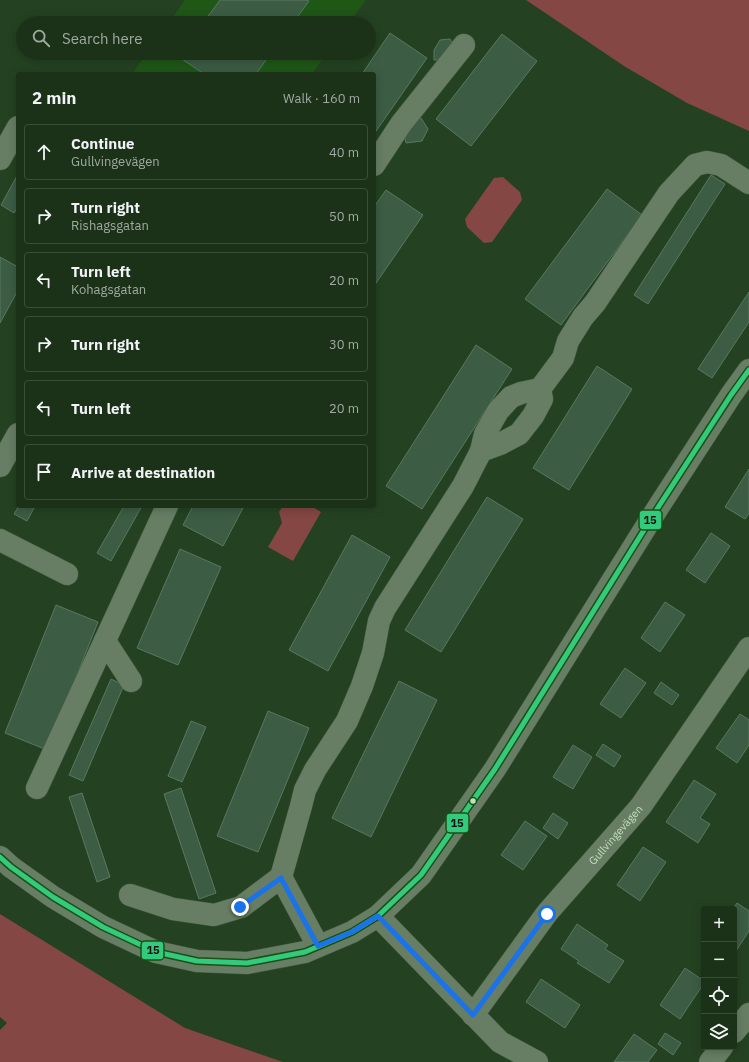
<!DOCTYPE html>
<meta charset="utf-8">
<style>
body{margin:0;font-family:"IBM Plex Sans",sans-serif;background:#283e26;color:#f1f3f6}
.controls{position:absolute;right:12px;bottom:12px;display:grid;overflow:hidden;border-radius:4px;box-shadow:0 2px 10px #0003}
.controls button{width:36px;height:36px;display:grid;place-items:center;padding:0;border:0;border-bottom:1px solid #394d38;background:#1b3219;color:#f1f3f6;font:20px sans-serif}
.stop{position:absolute;width:12px;height:12px;margin:-9px;border:3px solid #1a73e8;border-radius:50%;background:#fff}
.stop.end{background:#1a73e8;border-color:#fff;box-shadow:0 1px 4px #0008}
.list{margin:0;padding:0;list-style:none}
h2{display:flex;justify-content:space-between;align-items:center;height:52px;margin:0;padding:0 16px;font-size:17px}
h2 small{font-size:13px;font-weight:400;color:#a0aaa2}
.list li{display:grid;grid-template-columns:26px 1fr auto;gap:12px;align-items:center;box-sizing:border-box;height:56px;margin:0 8px 8px;padding:0 8px;border:1px solid #394d38;border-radius:4px}
.list b{display:block;font-size:15px;white-space:nowrap}
.list p{margin:0;font-size:13px;white-space:nowrap;color:#a0aaa2}
.list em{font-size:13px;font-style:normal;color:#a0aaa2}
.icon{flex:none;width:22px;height:22px;fill:none;stroke:currentColor;stroke-width:2;stroke-linecap:round;stroke-linejoin:round}
.map{position:relative;flex:none;width:749px;height:1062px;overflow:hidden}
.search{position:absolute;background:#1b3219;box-shadow:0 2px 10px #0003;left:16px;top:16px;width:360px;height:44px;display:flex;align-items:center;gap:10px;box-sizing:border-box;padding:0 14px;border-radius:22px;color:#a0aaa2;font-size:15px}
.panel{position:absolute;background:#1b3219;box-shadow:0 2px 10px #0003;left:16px;top:72px;width:360px;height:436px;border-radius:4px}
.map>svg:first-child{display:block}
</style>
<div class="map">
<svg width="749" height="1062" viewBox="0 0 749 1062">
<rect width="100%" height="100%" fill="#244221"/>
<!-- built -->
<path fill="#1f5717" d="M185,0H366L349,23H169Z
M147,53H327L312,74H132Z"/>
<!-- green -->
<path fill="#844743" d="M526,0H749V131L687,103L624,66Z
M503,177L520,192L522,200L492,242L484,243L467,227L465,219L494,178Z
M283,506H311L321,512L293,561L268,547L282,523L279,512Z
M0,914L185,1028L283,1062H0V1030L7,1023L0,1017Z"/>
<!-- building -->
<path fill="#3c5c44" stroke="#597861" d="M220,0H307L309,1L293,23H203Z
M390,33L427,58L374,134V74H362Z
M502,34L537,61L471,146L436,119Z
M450,39L454,46L446,60H434V50L440,40Z
M182,53H271L256,74H204L179,57Z
M421,118L428,129L422,141L406,143L404,133L413,120Z
M18,174V207L14,213L1,205Z
M711,175L725,184L648,304L634,295Z
M607,189L642,215L561,325L525,299Z
M386,190L423,215L374,286V207Z
M0,257L18,267V290L0,323Z
M749,292V322L712,378L698,369Z
M476,345L512,369L422,509L386,486Z
M597,366L632,389L569,490L533,468Z
M749,469V513L745,519L725,507Z
M487,497L523,519L441,652L405,630Z
M19,506H35L27,521L14,514Z
M124,506H142L111,561L97,553Z
M193,506H244L223,546L183,525Z
M711,533L730,546L705,583L686,570Z
M352,535L390,557L328,671L289,650Z
M180,549L221,567L178,665L137,648Z
M665,602L685,615L660,652L641,638Z
M56,605L98,622L47,750L5,733Z
M625,668L646,683L621,718L600,704Z
M111,679L124,685L83,781L69,775Z
M399,681L437,700L371,837L332,818Z
M661,682L679,695L672,705L654,693Z
M268,711L309,728L258,852L217,836Z
M740,714L749,720V745L737,763L716,748Z
M191,721L206,727L182,782L168,776Z
M603,744L621,756L614,767L596,755Z
M573,745L592,757L573,789L553,777Z
M694,780L716,794L700,818L710,824L698,843L666,822Z
M181,788L216,893L199,899L164,794Z
M82,793L110,877L97,882L69,797Z
M553,813L568,823L558,839L543,828Z
M525,821L547,836L523,870L501,855Z
M643,847L666,862L640,901L617,885Z
M737,903L749,911V931L734,954V909H733Z
M577,924L608,945L605,949L624,961L609,983L577,963L579,961L561,949Z
M685,968L704,981V983L680,1019L660,1005Z
M541,979L580,1005L565,1028L526,1002Z
M665,1033L681,1043L673,1055L658,1044Z
M634,1034L657,1050L648,1062H614Z"/>
<g fill="none" stroke-linecap="round" stroke-linejoin="round">
<!-- minor casing -->
<g stroke="#445c41" stroke-width="23">
<g id="minor">
<path d="M0,159L18,127"/>
<path d="M374,165L401,124L464,45"/>
<path d="M481,451L500,444L519,434L533,416L542,399L540,389"/>
<path d="M0,466L18,434"/>
<path d="M0,540L67,574"/>
<path d="M105,641L131,681"/>
<path d="M37,788L167,506"/>
<path d="M0,857L11,867L53,897L103,927L156,952L197,961L247,963L305,952L352,932L378,916L421,875L495,769L659,506L731,395L749,370"/>
<path d="M281,877L301,806L305,790L315,770L347,721L362,686L373,653L379,621L385,608L463,486L481,451L485,434L498,411L511,397L521,393L540,389L563,358L568,341L583,317L595,303L669,193L695,165L707,162L721,165L749,183"/>
<path d="M130,895L173,909L214,915L241,907L281,877L318,946"/>
<path d="M378,916L500,1042L537,1062"/>
<path id="s1" d="M473,1015L547,913L641,806L749,648"/>
<path d="M734,1032L749,1014"/>
<path d="M710,1062L722,1047"/>
</g>
</g>
<!-- minor -->
<use href="#minor" stroke="#677e64" stroke-width="22"/>
<!-- bus-1 casing -->
<g stroke="#1a5013" stroke-width="8">
<path id="bus-1" d="M0,857L11,867L53,897L103,927L156,952L197,961L247,963L305,952L352,932L378,916L421,875L495,769L659,506L731,395L749,370"/>
</g>
<!-- bus-1 -->
<use href="#bus-1" stroke="#33ca7d" stroke-width="5"/>
</g>
<g fill="none" stroke-linecap="round" stroke-linejoin="round">
<!-- route -->
<path stroke="#1a73e8" stroke-width="5" d="M240,907L281,878L318,946L352,932L378,916L473,1015L547,914"/>
</g>
<!-- markers -->
<circle fill="#c3dfbe" stroke="#1a5013" stroke-width="1.5" cx="473" cy="801" r="3.5"/>
<g text-anchor="middle" stroke-width="3" stroke-linejoin="round" paint-order="stroke">
<!-- street labels -->
<g font-size="11" fill="#c3dfbe" stroke="#1a5013">
<text dy="4" stroke="none"><textPath href="#s1" startOffset="230">Gullvingevägen</textPath></text>
</g>
</g>
<g stroke="#1a5013" stroke-width="1.5">
<rect x="639" y="510" width="23" height="20" rx="4" fill="#33ca7d"/>
<rect x="446" y="813" width="23" height="20" rx="4" fill="#33ca7d"/>
<rect x="141" y="941" width="23" height="19" rx="4" fill="#33ca7d"/>
</g>
<g font-size="11" text-anchor="middle" font-weight="bold" fill="#111">
<text x="650" y="524">15</text>
<text x="457" y="827">15</text>
<text x="153" y="954">15</text>
</g>
</svg>
<div class="controls">
<button>+</button>
<button>−</button>
<button><svg class="icon" aria-label="locate" viewBox="0 0 24 24"><circle cx="12" cy="12" r="6"/><path d="M12 2v4M12 18v4M2 12h4M18 12h4"/></svg></button>
<button><svg class="icon" aria-label="layers" viewBox="0 0 24 24"><path d="M12 4l9 5-9 5-9-5zM3 14l9 5 9-5"/></svg></button>
</div>
<div class="stop" style="left:547px;top:914px"></div>
<div class="stop end" style="left:240px;top:907px"></div>
<div class="search"><svg class="icon" aria-label="search" viewBox="0 0 24 24"><circle cx="10" cy="10" r="6"/><path d="M15 15l6 6"/></svg>Search here</div>
<section class="panel">
<h2>2 min<small>Walk · 160 m</small></h2>
<ul class="list">
<li><svg class="icon" aria-label="ahead" viewBox="0 0 24 24"><path d="M12 20V5M6 11l6-6 6 6"/></svg><div><b>Continue</b><p>Gullvingevägen</p></div><em>40 m</em></li>
<li><svg class="icon" aria-label="right" viewBox="0 0 24 24"><path d="M7 20v-9h11M14 6l5 5-5 5"/></svg><div><b>Turn right</b><p>Rishagsgatan</p></div><em>50 m</em></li>
<li><svg class="icon" aria-label="left" viewBox="0 0 24 24"><path d="M17 20v-9H6M10 6l-5 5 5 5"/></svg><div><b>Turn left</b><p>Kohagsgatan</p></div><em>20 m</em></li>
<li><svg class="icon" aria-label="right" viewBox="0 0 24 24"><path d="M7 20v-9h11M14 6l5 5-5 5"/></svg><div><b>Turn right</b></div><em>30 m</em></li>
<li><svg class="icon" aria-label="left" viewBox="0 0 24 24"><path d="M17 20v-9H6M10 6l-5 5 5 5"/></svg><div><b>Turn left</b></div><em>20 m</em></li>
<li><svg class="icon" aria-label="arrive" viewBox="0 0 24 24"><path d="M6 21V4h12l-3 4 3 4H6"/></svg><div><b>Arrive at destination</b></div></li>
</ul>
</section>
</div>
